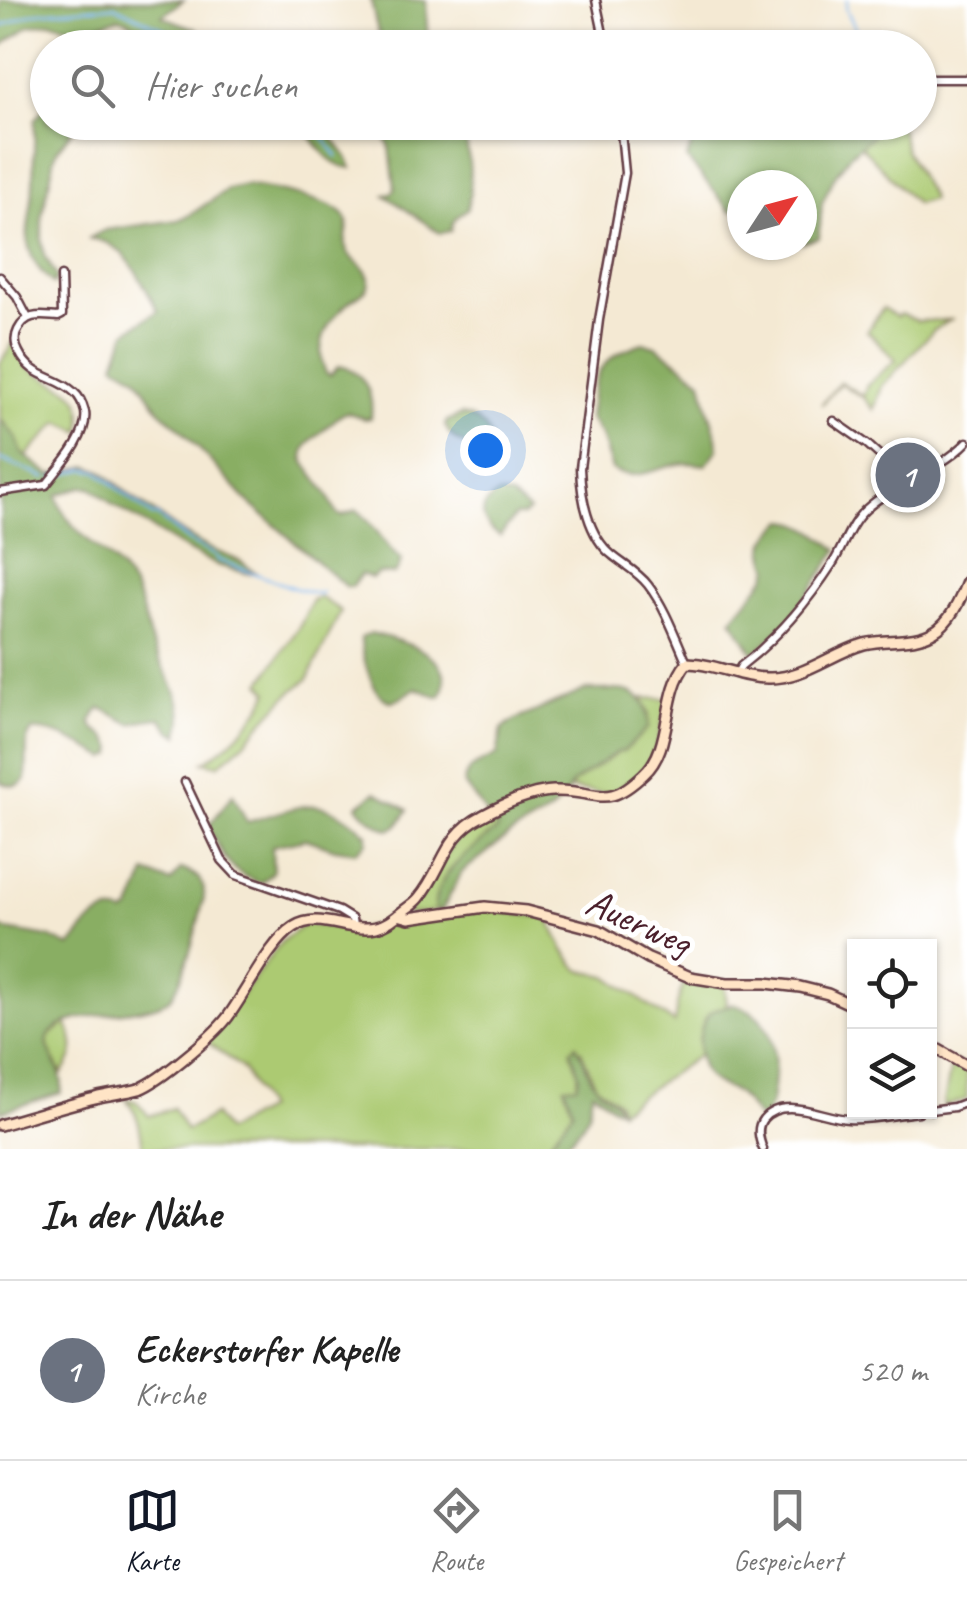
<!DOCTYPE html>
<html lang="de">
<meta charset="utf-8">
<style>
body{margin:0;font-family:Caveat,sans-serif;background:#f6f6f6;color:#222}
.controls{position:absolute;right:30px;bottom:30px;display:grid;overflow:hidden;border-radius:0px;box-shadow:0 2px 8px #0004}
.controls button{width:90px;height:90px;display:grid;place-items:center;padding:0;border:0;border-bottom:2px solid #e0e0e0;background:#fff;color:#222;font:50px sans-serif}
.compass{position:absolute;left:727px;top:170px;width:90px;height:90px;border-radius:50%;background:#fff;box-shadow:0 2px 8px #0004;rotate:54deg}
.you{position:absolute;left:485px;top:450px;width:35px;height:35px;margin:-25px;border:8px solid #fff;border-radius:50%;background:#1a73e8;box-shadow:0 0 0 15px #1a73e833}
.badge{display:grid;place-items:center;width:65px;height:65px;border-radius:50%;background:#111827;color:#fff;font-size:32px;font-weight:700}
.pin{position:absolute;translate:-50% -50%;border:5px solid #fff;box-shadow:0 2px 10px #0006}
.list{margin:0;padding:0;list-style:none}
h2{display:flex;justify-content:space-between;align-items:center;height:130px;margin:0;padding:0 40px;font-size:42px}
h2 small{font-size:32px;font-weight:400;color:#767676}
.list li{display:grid;grid-template-columns:65px 1fr auto;gap:30px;align-items:center;box-sizing:border-box;height:180px;padding:0 40px;border-top:2px solid #e0e0e0}
.list b{display:block;font-size:38px;white-space:nowrap}
.list p{margin:0;font-size:32px;white-space:nowrap;color:#767676}
.list em{font-size:32px;font-style:normal;color:#767676}
.icon{flex:none;width:55px;height:55px;fill:none;stroke:currentColor;stroke-width:2;stroke-linecap:round;stroke-linejoin:round}
.map{position:relative;flex:none;width:967px;height:1149px;overflow:hidden}
.search{position:absolute;background:#fff;box-shadow:0 2px 8px #0004;left:30px;right:30px;top:30px;height:110px;display:flex;align-items:center;gap:25px;box-sizing:border-box;padding:0 35px;border-radius:55px;color:#767676;font-size:38px}
.sheet{height:310px;background:#fff}
nav{display:flex;justify-content:space-around;align-items:center;box-sizing:border-box;height:140px;border-top:2px solid #e0e0e0;background:#fff;font-size:28px;color:#767676}
nav a{display:grid;justify-items:center;gap:5px}
nav .on{color:#111827}
.map>svg:first-child{display:block}
</style>
<div class="map">
<svg width="967" height="1149" viewBox="0 0 967 1149">
<rect width="100%" height="100%" fill="#fff"/>
<filter id="ink" filterUnits="userSpaceOnUse"><feTurbulence type="fractalNoise" baseFrequency=".01" numOctaves="2"/><feDisplacementMap in="SourceGraphic" scale="20" xChannelSelector="R" yChannelSelector="G"/><feConvolveMatrix kernelMatrix="1 2 1 2 8 2 1 2 1" color-interpolation-filters="sRGB"/></filter>
<filter id="wash" filterUnits="userSpaceOnUse"><feTurbulence type="fractalNoise" baseFrequency=".0048" numOctaves="4" result="noise"/><feDisplacementMap in="SourceGraphic" scale="40" xChannelSelector="R" yChannelSelector="G"/><feGaussianBlur stdDeviation="2.25" result="paint"/><feColorMatrix in="noise" values="0 0 0 0 0 0 0 0 0 0 0 0 0 0 0 0 0 1.4 0 .05"/><feComposite in="paint" operator="in"/></filter>
<g filter="url(#wash)">
<rect width="100%" height="100%" fill="#f4e9d3"/>
<!-- green -->
<path fill="#acca72" stroke="#7b744e" stroke-width="2.5" d="M881,123H894L901,129L906,151L932,199L916,204L860,145L877,131Z
M883,308L897,317L900,314L918,321L950,320L934,330L882,386L874,410L864,398L840,383L821,405L840,382L863,396L867,385L896,360L867,331Z
M13,342C18,351 23,363 31,369C61,391 88,383 81,432L59,422L27,456L22,453L5,423L0,419V363Z
M320,597L341,611L308,679L288,695L243,744L218,765L204,762C231,744 256,721 269,691L261,683L301,624L312,600Z
M642,698L668,699L656,750L647,770L610,794L569,789C581,772 600,766 616,754C628,743 638,727 649,715Z
M488,815L499,829C468,853 441,870 435,911L408,915L407,911L454,841Z
M489,909L548,918L564,950L579,970L607,976L674,1023L678,1000L686,977L725,985L727,1006L708,1015L700,1037L699,1055L620,1110L618,1102L596,1086L582,1053L577,1086L564,1087L573,1110C565,1124 553,1134 546,1149H143C141,1130 138,1111 124,1097L137,1102L149,1116L173,1108L186,1131L214,1115L226,1131L266,1109L242,1068L206,1041L282,941L305,924L359,929L443,914Z
M66,1023C77,1044 76,1055 62,1074L47,1046L48,1036Z
M952,1061L967,1068V1099L943,1107Z"/>
<!-- forest -->
<path fill="#89ae64" stroke="#6a6648" stroke-width="2.5" d="M0,0H184L162,16L196,29L221,47H185L178,43L148,35L128,21L119,18L83,30L52,22L29,26L0,47Z
M371,0H426L428,47C380,48 380,48 371,0Z
M47,105L48,122L71,123L72,130L56,152L42,215V243L45,256L57,277L54,284C13,250 32,225 33,183C34,161 34,141 35,119Z
M300,123H322L347,157L352,168C325,166 316,141 300,123Z
M379,123H462C469,151 473,179 468,208C459,215 451,220 451,231L440,233L385,195L393,192L395,188L390,148Z
M707,123H848L860,134L870,127L873,123H881L877,131L850,155L833,179L822,203L819,238L802,243V185H742V212L730,210L687,159C690,147 696,127 707,123Z
M245,185C265,188 341,200 347,220C350,231 342,241 347,251C352,262 370,268 369,282C368,291 359,295 353,299C329,318 312,342 326,373L330,375L339,366C364,370 374,394 371,418L365,419L347,412C336,416 331,425 321,432C288,457 309,466 326,492C330,499 333,507 337,514L342,516L357,510C376,524 383,545 401,560L399,568L394,574L378,573L372,578L361,574L352,587L345,586L246,500L180,428L160,411L137,377L115,364L126,332L158,311C141,282 126,238 87,239L105,230L178,220L190,215L228,189Z
M643,343L656,346L702,380L708,408L717,437L718,449L706,465C697,464 688,462 680,464C657,467 634,483 612,470L601,436L589,418C594,374 598,357 643,343Z
M461,415C477,417 489,428 492,443L487,449C469,448 451,443 445,425L447,421Z
M0,419L16,437L22,453L51,475L89,466L102,471L132,497L183,533L210,549L240,561L255,572L249,574L217,565L192,553L112,504L91,487H82L57,495C65,533 110,550 130,582C142,600 144,621 151,641C160,666 182,692 182,720C182,721 179,733 179,735L172,732L161,718L145,720L131,724L101,708L95,714L91,722L95,730L106,737L114,748L113,755L106,758C86,747 54,729 32,731L27,739L26,780C16,789 12,786 0,782L2,698Z
M498,494L511,497L529,511L523,516H515L500,536C481,524 475,507 498,494Z
M785,520C807,523 822,537 838,550L790,621L754,654L732,619L752,595L766,576L770,567C758,544 768,536 785,520Z
M371,633C399,640 461,655 441,696L437,697L416,688C410,691 401,700 394,701C374,704 360,653 361,638Z
M585,690C620,691 647,682 649,727L624,751L616,753L573,783L564,797L550,812L508,836L462,872L442,910L435,911C431,876 474,848 498,829L464,784C465,765 483,763 497,755L502,729L515,720Z
M376,792L408,810L398,825L390,830C378,826 365,816 357,806Z
M233,794L247,822C266,817 300,803 319,806C334,808 356,823 367,834V842L356,852L335,849L306,839L272,846L273,872L261,883C226,872 224,856 208,827Z
M181,869C199,874 207,883 203,902C198,922 184,983 171,997C152,1019 65,1007 49,1036C41,1049 67,1070 61,1093L0,1112V927L7,930L49,937L70,947C85,929 99,904 125,914L131,909L146,873L171,882Z
M732,1004C770,1012 777,1046 774,1079C772,1094 773,1104 764,1117L758,1118C750,1110 746,1101 737,1094C728,1088 717,1086 710,1079C695,1065 696,1027 710,1013C715,1008 725,1007 732,1004Z
M576,1045C585,1057 586,1073 596,1085C604,1096 615,1097 620,1110L613,1107L593,1091C590,1099 590,1108 587,1116C582,1129 569,1139 560,1149H546C553,1134 565,1124 573,1110L564,1086L577,1085L579,1076L571,1050Z"/>
<g fill="none" stroke-linecap="round" stroke-linejoin="round">
<!-- stream -->
<path stroke="#7eb7ee" stroke-width="2.5" d="M847,0L846,8L864,48
M0,27L34,13L115,6L203,48
M311,122L337,156
M0,459L46,478
M54,477L85,469L97,471L152,516H157L190,542L216,556L218,560L294,588L319,594L322,592"/>
</g>
</g>
<g filter="url(#ink)">
<g fill="none" stroke-linecap="round" stroke-linejoin="round">
<!-- street casing -->
<g stroke="#643d44" stroke-width="11">
<path id="street" d="M596,0L606,48
M920,79H967
M620,122L625,173L599,320L580,468C581,497 588,536 612,555C624,565 638,572 648,585C665,607 676,638 687,663
M0,277L17,297L28,318
M834,421L867,444L908,481
M0,492L46,485C60,467 89,436 85,412C83,404 80,397 74,392C55,375 32,379 19,352C15,345 14,338 18,330C27,312 41,316 58,317L62,315L61,276
M737,673L741,666C779,637 807,603 833,563C843,547 850,524 865,510C895,482 938,472 967,442
M185,782L222,860L236,875L339,911L352,919L353,926
M930,1110L954,1107L967,1102
M763,1149C759,1139 756,1128 763,1119C784,1095 823,1118 848,1119C871,1121 896,1114 919,1112"/>
</g>
<!-- secondary casing -->
<g stroke="#643d44" stroke-width="14">
<path id="secondary" d="M398,915L409,918L485,907L526,911L599,930L648,959L690,977L727,983H766L800,987L828,994L854,1006
M930,1045L967,1066
M0,1125C31,1116 63,1106 95,1098C109,1094 125,1093 139,1089C160,1081 213,1036 227,1018C246,993 269,943 294,927C319,911 349,933 376,927C386,925 393,919 402,912C407,908 414,904 419,898C444,868 444,835 482,816C502,805 531,792 553,791C599,789 604,812 644,774C674,747 661,694 687,663C716,663 741,679 770,678C804,678 832,653 864,644C886,638 913,644 933,632C950,623 960,600 967,582"/>
</g>
<!-- street -->
<use href="#street" stroke="#fff" stroke-width="6"/>
<!-- secondary -->
<use href="#secondary" stroke="#ffe4c6" stroke-width="9"/>
</g>
</g>
<g text-anchor="middle" stroke-width="10" stroke-linejoin="round" paint-order="stroke">
<!-- street labels -->
<g font-size="40" fill="#4a1f2b" stroke="#fff">
<text transform="translate(639 921) rotate(24)" y="14">Auerweg</text>
</g>
</g>
</svg>
<div class="controls">
<button><svg class="icon" aria-label="locate" viewBox="0 0 24 24"><circle cx="12" cy="12" r="6"/><path d="M12 2v4M12 18v4M2 12h4M18 12h4"/></svg></button>
<button><svg class="icon" aria-label="layers" viewBox="0 0 24 24"><path d="M12 4l9 5-9 5-9-5zM3 14l9 5 9-5"/></svg></button>
</div>
<svg class="compass" viewBox="-18 -18 36 36"><path d="M0-13l5 13h-10z" fill="#e53935"/><path d="M0 13l5-13h-10z" fill="#767676"/></svg>
<div class="you"></div>
<div class="pin badge" style="left:908px;top:475px;background:#6b7280">1</div>
<div class="search"><svg class="icon" aria-label="search" viewBox="0 0 24 24"><circle cx="10" cy="10" r="6"/><path d="M15 15l6 6"/></svg>Hier suchen</div>
</div>
<section class="sheet">
<h2>In der Nähe<small></small></h2>
<ul class="list">
<li><span class="badge" style="background:#6b7280">1</span><div><b>Eckerstorfer Kapelle</b><p>Kirche</p></div><em>520 m</em></li>
</ul>
</section>
<nav>
<a class="on"><svg class="icon" aria-label="map" viewBox="0 0 24 24"><path d="M3 6l6-2 6 2 6-2v14l-6 2-6-2-6 2zM9 4v14M15 6v14"/></svg>Karte</a>
<a><svg class="icon" aria-label="directions" viewBox="0 0 24 24"><path d="M12 3l9 9-9 9-9-9zM9 14v-3h6M13 9l2 2-2 2"/></svg>Route</a>
<a><svg class="icon" aria-label="saved" viewBox="0 0 24 24"><path d="M7 4h10v16l-5-4-5 4z"/></svg>Gespeichert</a>
</nav>
